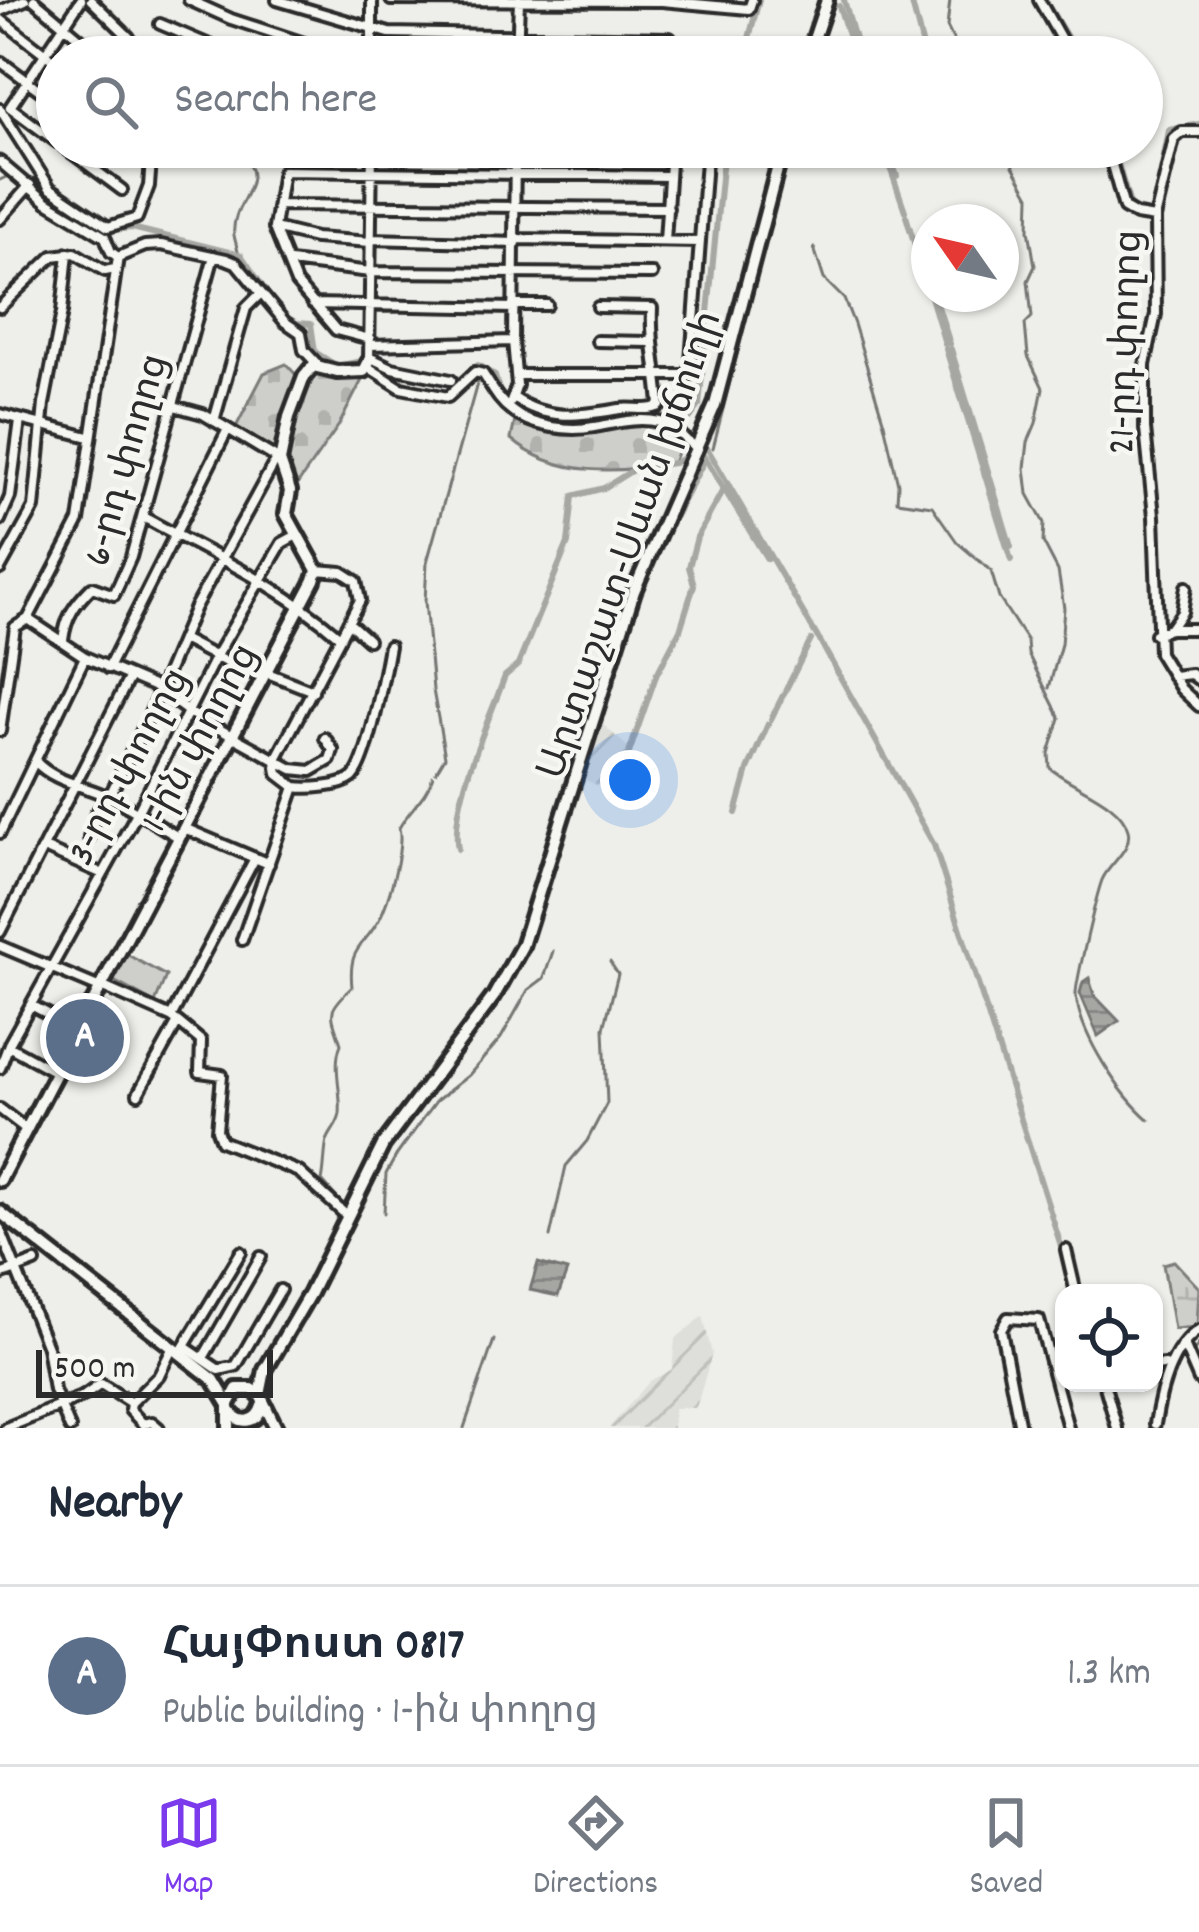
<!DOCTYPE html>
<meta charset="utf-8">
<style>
body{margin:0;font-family:Dekko,"Noto Sans Armenian",sans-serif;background:#f6f6f7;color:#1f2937}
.controls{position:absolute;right:36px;bottom:36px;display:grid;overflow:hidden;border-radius:24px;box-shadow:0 3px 9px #0004}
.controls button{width:108px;height:108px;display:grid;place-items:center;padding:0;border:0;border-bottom:3px solid #e0e1e3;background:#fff;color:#1f2937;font:60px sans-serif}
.compass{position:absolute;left:911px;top:204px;width:108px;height:108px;border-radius:50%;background:#fff;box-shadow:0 3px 9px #0004;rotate:304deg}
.scale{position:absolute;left:36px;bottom:30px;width:237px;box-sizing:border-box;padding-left:12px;border:6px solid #2b2b2b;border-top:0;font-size:33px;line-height:42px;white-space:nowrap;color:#2b2b2b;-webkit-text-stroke:9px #f6f6f2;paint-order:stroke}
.you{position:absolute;left:630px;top:780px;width:42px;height:42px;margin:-30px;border:9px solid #fff;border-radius:50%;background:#1a73e8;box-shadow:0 0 0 18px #1a73e833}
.badge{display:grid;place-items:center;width:78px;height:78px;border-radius:50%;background:#7c3aed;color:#fff;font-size:39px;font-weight:700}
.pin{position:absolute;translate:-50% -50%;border:6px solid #fff;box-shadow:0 3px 12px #0006}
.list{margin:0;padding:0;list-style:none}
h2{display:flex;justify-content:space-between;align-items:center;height:156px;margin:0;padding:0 48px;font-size:51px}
h2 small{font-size:39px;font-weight:400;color:#747a83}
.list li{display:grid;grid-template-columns:78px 1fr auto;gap:36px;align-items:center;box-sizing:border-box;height:180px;padding:0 48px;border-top:3px solid #e0e1e3}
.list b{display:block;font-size:45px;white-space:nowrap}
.list p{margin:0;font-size:39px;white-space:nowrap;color:#747a83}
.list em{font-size:39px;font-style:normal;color:#747a83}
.icon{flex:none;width:66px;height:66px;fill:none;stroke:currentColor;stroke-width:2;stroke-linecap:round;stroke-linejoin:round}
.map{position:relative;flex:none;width:1199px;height:1428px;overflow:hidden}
.search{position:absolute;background:#fff;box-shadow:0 3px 9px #0004;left:36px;right:36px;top:36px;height:132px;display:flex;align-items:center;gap:30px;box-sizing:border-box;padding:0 42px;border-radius:66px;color:#747a83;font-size:45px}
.sheet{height:336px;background:#fff}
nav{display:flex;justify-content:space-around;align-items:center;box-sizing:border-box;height:168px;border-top:3px solid #e0e1e3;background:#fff;font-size:33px;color:#747a83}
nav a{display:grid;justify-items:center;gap:6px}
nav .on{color:#7c3aed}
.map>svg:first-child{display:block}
</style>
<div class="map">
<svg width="1199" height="1428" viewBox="0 0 1199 1428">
<defs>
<pattern id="industrial-furrows" width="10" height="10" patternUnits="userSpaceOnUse" patternTransform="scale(3)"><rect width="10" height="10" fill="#dededb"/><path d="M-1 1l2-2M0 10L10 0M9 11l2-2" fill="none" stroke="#bfbfbc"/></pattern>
<pattern id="wetland-marsh" width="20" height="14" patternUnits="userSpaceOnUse" patternTransform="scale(3)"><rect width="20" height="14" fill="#cececa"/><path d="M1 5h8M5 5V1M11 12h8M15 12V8" fill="none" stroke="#b1b1ae"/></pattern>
<pattern id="cemetery-stones" width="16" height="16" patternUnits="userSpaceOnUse" patternTransform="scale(3)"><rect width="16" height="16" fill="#cececa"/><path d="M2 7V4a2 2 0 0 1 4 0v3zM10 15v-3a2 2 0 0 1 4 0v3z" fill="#b1b1ae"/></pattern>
<pattern id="water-rules" width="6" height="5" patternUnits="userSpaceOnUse" patternTransform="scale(3)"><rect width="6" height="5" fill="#a6a6a3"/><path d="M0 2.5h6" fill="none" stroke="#878785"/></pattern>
</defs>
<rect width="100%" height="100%" fill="#eeeeea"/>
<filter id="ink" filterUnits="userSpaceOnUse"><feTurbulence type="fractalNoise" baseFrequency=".00833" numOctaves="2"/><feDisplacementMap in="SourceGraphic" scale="24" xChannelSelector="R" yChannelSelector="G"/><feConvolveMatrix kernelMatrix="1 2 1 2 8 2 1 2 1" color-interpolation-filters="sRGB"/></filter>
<g filter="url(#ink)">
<!-- industrial -->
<path fill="url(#industrial-furrows)" d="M599,721L629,748L613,792L583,779Z
M703,1316L712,1354L696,1408H674L673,1428H609L650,1381L672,1369L675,1339Z"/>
<!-- wetland -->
<path fill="url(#wetland-marsh)" stroke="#7c7c7a" stroke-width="3" d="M1174,1261L1199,1288L1197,1327L1174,1329L1163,1264Z"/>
<!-- cemetery -->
<path fill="url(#cemetery-stones)" stroke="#7c7c7a" stroke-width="3" d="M286,364L299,378L313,366L364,376L339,425L292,492L279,453L235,429L264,373Z
M516,416L566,429L617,420L675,428L682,439L673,463C620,473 556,478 511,439Z"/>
<!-- pitch -->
<path fill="#cececa" stroke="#7c7c7a" stroke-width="3" d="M126,954L166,976L155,1003L112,980Z"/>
<!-- water -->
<path fill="url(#water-rules)" stroke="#757573" stroke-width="3" d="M1089,978L1094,995L1119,1021L1098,1036L1080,993L1083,982Z
M538,1263L567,1271L558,1296L530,1290Z"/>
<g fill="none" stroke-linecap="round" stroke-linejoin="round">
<!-- stream -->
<path stroke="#757573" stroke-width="3" d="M950,0L947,27L962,57
M1010,147L1013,166L1030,196L1029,230L1035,266L1028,281L1032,317L1025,324L1028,356L1043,388L1036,423L1028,442L1025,468L1028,494L1044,523L1043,542L1058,571L1064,608L1061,644L1049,688
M236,149C275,182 230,199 234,235C235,242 238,248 238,254
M0,180L6,177
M814,248L824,279L844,299L854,324L884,423L898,484L897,501L932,506L957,542L991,571L999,598L1027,641L1028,654L1060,718L1049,753L1050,768C1072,787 1121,801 1128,830C1133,849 1110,863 1103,878C1098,887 1075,986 1076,995C1080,1035 1120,1095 1149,1120
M713,448L770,226
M436,772L445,757L433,690L425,601L427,562L478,380
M345,1207L322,1181C325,1168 324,1153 327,1141C331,1130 338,1126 340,1114C342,1091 332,1065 341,1044C331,1012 325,1013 352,987C348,947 362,949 379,920C389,901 404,848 399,828C410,808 426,798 433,776
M384,1213L386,1174L396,1156L436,1101L469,1075L501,1038L528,990L544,978L553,951
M550,1237L566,1166L587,1141L607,1103L604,1028L618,974L610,962
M1199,1344L1192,1354L1199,1368
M464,1428L494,1340"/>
<!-- canal -->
<path stroke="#a6a6a3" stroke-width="6" d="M844,0L860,57
M911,0L923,47
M1045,0L1079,57
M839,6L855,57
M744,57L759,0
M883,147L905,211
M887,147L889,152
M1113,147L1131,208L1150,212L1154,208L1169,130L1199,124
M0,156L54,200L103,231L132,228L241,255L274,303
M890,156L897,176
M906,216L929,291
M934,294L950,344
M931,297L945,344
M282,314L297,323L311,324L315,352L337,366L362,361L408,385L447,392L478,365L495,376L500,393L524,414L586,424L624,415L690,418L699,406L724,147
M946,349L1011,560
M951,349L1011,547
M707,448L818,638
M703,455L767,559
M678,461L688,455
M653,558L704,461
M820,641L934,845L1062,1249
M659,670L680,630L694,585L689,567L697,537L724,488
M771,719L811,640
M615,793L657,673
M736,813L748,770L768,724
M458,849C449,804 489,721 505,676L518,665L568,543L573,496L604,488L636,468L674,463"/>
<!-- minor casing -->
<g stroke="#2b2b2b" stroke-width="16">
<path id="minor" d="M34,0L102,57
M91,0L129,37
M189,0L231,19L347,57
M277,0L389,33L670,38
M391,0L662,1L749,9L752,0
M1039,0L1071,57
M0,11L25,0
M0,19L57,63
M160,24L238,57
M372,57V0
M517,57L519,0
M0,61L57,103
M10,107L81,0
M10,107L57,142
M0,109L50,188L108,227L137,218L149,186L152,147
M1199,132H1182L1174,139L1155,218L1156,314L1145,365V429L1154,516L1159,653L1181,689L1199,706
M64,147L122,190
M118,147L126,152
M190,147L202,157
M1107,147L1124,208L1136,215L1155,218
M0,162L47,202L105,237L111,252L118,257L145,246L161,245L226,259L236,263L285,322L301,333L304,350L318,365
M278,205L668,208
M0,219L30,185
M274,228L315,238L371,242
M371,239L516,243
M516,239L700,242
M665,241L671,147
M290,262L370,272L652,274
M313,304L514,308
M515,305H547
M0,307L53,256L75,253L105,271L115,269
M370,339L336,330L296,283L274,228L283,171L669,176
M597,341L650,342
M370,345L513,341
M369,357L392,368L451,380
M369,361L372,147
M368,367L401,388L448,397L475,372L483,374C492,387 498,401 512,411C531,427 570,432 594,427C617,423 636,417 660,422C678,426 683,441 698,449
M516,375H690L707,147
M514,398C548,422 583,415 620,409C634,407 646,412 660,406C658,371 650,343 652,308L598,307
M511,402L517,385L513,341L515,147
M174,406L203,414L278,459
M0,414L89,437
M214,421L246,308L260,294
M145,518C214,556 280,585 340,637
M0,520L10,497L20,420
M0,569L34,508L44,404L62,312L68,253
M28,619L85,657L153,686L190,713L292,769L311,771L330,760L333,750L325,738
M348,622L368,640
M1170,629L1182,612L1186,587
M1155,634L1170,629H1199
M182,639L241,670L262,676
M63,640C66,616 75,604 92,587L114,595L131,557L214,256
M108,668L227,431
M265,672L313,691
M1173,676L1191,674L1199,680
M0,731L15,627L28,619L79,521L118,257
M276,759L360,600L356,581L342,572L317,570
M35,761C55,783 85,785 111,798C134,809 156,824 178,837
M276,761L278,774L295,787
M295,787C308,789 341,787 352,778C369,763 384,672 389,646
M184,828L269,864
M0,833L85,657
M89,838L96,813L109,797L148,718L195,607L277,458
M44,848L103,874
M0,932L129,678
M242,940L295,787
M0,946L100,988
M101,986L171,1017
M31,1005L78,1030
M178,1022L201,1041L200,1072L222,1075L217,1130L221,1141L299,1172L347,1216
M10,1047L56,1072
M0,1068L9,1044L137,813L217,654L282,543L295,536
M138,1094L178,1022L171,1017L255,858
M0,1109L26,1129
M0,1229L47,1347L54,1390L70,1428
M1066,1250L1076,1293
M0,1275L35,1262
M1184,1345L1199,1380
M185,1347L219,1370L236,1366L280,1290
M183,1348L241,1252
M203,1358L261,1257
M1154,1366L1165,1365
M1104,1383L1117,1428
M131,1403L130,1410L143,1424L152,1422L159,1428
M1155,1424C1160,1393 1170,1348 1199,1330
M6,1428L84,1396L101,1384L131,1403L159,1375L173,1347
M1020,1428L1001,1330L1008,1318L1039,1320L1068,1428"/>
</g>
<!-- major casing -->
<g stroke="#2b2b2b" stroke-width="20">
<path id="major" d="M808,57L827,0
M0,1180L314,580L317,570L286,514L290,491L280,461L289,417L304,377L313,366L337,372L364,371L369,361
M0,1212L214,1380L229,1405V1428
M260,1395L265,1370L310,1293L383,1145L494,996L522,946L634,591L715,405L783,147
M229,1404L237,1389H252L260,1395L276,1428
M230,1411C240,1426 257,1423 262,1406"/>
</g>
<!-- minor -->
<use href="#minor" stroke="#f6f6f2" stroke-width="8"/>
<!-- major -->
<use href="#major" stroke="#f6f6f2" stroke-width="10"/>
</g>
</g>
<g text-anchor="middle" stroke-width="9" stroke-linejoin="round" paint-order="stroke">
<!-- street labels -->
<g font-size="39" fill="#2b2b2b" stroke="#f6f6f2">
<text transform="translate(1122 342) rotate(-88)" y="14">21-րդ փողոց</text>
<text transform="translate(123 459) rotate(-74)" y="14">6-րդ փողոց</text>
<text transform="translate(627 544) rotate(-71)" y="14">Արտաշատ-Սևան խճուղի</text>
<text transform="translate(197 736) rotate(-62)" y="14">1-ին փողոց</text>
<text transform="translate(126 765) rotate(-62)" y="14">3-րդ փողոց</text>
</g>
</g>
</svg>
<div class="controls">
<button><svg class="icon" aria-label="locate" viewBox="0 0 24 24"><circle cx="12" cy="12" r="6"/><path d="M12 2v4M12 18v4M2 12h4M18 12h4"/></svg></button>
</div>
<svg class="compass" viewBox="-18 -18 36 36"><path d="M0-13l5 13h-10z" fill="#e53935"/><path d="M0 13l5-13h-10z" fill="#747a83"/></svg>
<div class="scale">500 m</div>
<div class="you"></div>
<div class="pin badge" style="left:85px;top:1038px;background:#5c6f8a">A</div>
<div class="search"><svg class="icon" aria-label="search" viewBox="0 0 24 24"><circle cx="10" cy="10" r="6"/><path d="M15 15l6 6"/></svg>Search here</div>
</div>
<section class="sheet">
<h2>Nearby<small></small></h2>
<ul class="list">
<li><span class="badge" style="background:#5c6f8a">A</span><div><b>ՀայՓոստ 0817</b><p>Public building · 1-ին փողոց</p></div><em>1.3 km</em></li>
</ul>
</section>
<nav>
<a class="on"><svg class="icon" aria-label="map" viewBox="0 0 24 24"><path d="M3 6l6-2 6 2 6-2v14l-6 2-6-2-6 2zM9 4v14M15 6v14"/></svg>Map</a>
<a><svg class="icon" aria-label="directions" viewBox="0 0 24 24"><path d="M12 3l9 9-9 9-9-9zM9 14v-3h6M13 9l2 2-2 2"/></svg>Directions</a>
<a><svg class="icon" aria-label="saved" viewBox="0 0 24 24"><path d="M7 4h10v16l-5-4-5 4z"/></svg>Saved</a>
</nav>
